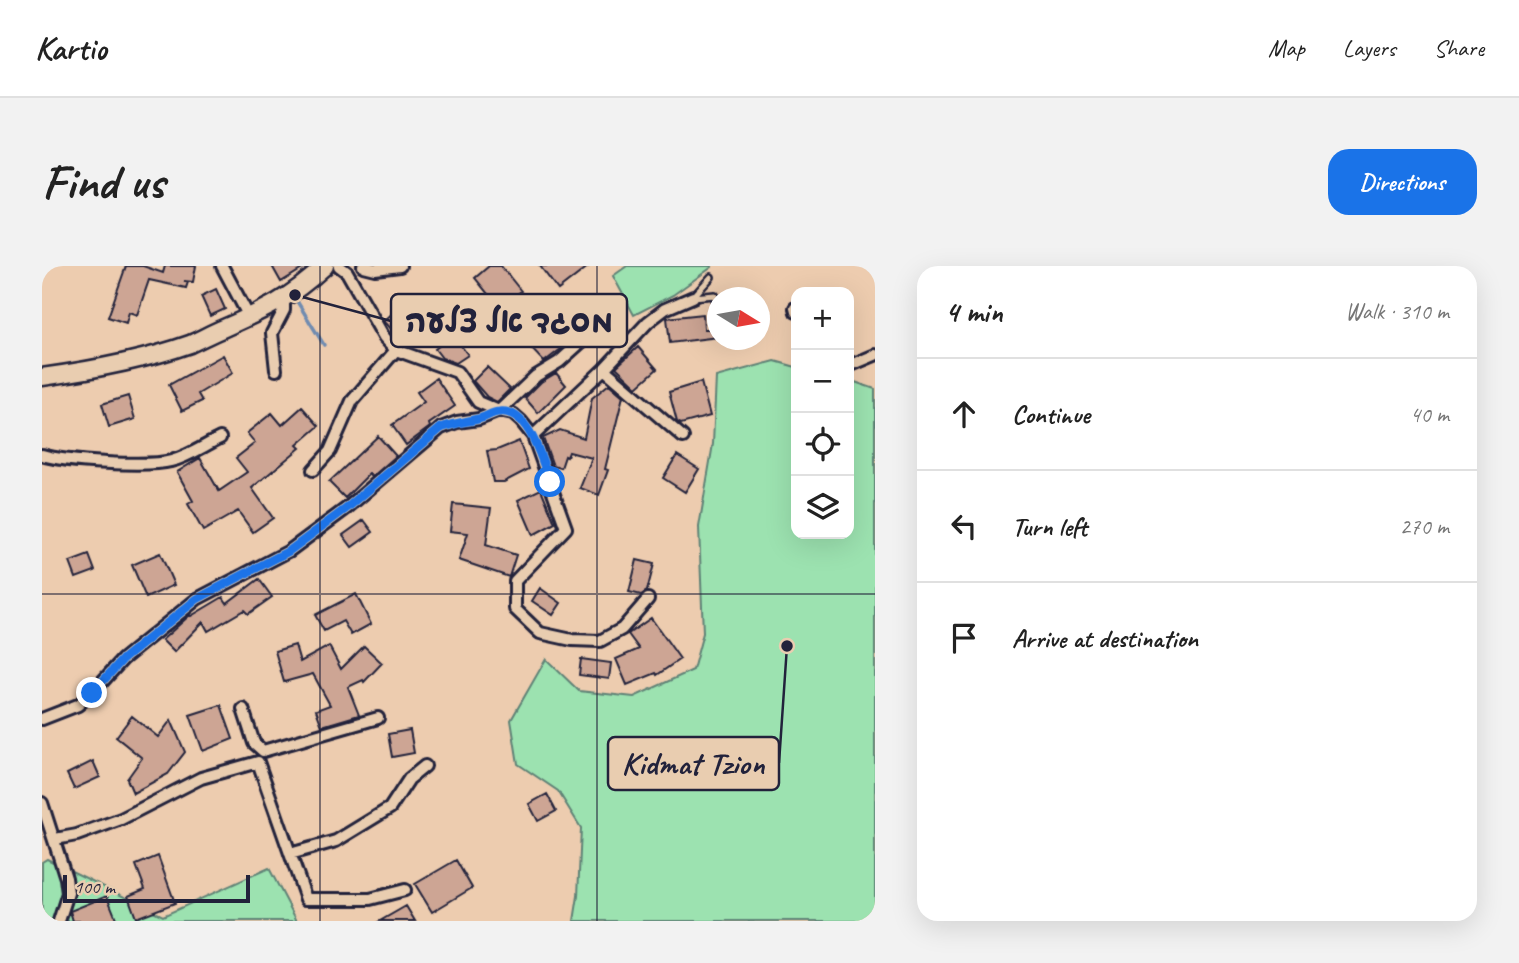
<!DOCTYPE html>
<meta charset="utf-8">
<style>
body{margin:0;font-family:Caveat,"Playpen Sans Hebrew",sans-serif;background:#f2f2f2;color:#222}
.controls{position:absolute;right:21px;top:21px;display:grid;overflow:hidden;border-radius:14px;box-shadow:0 7px 28px #0002}
.controls button{width:63px;height:63px;display:grid;place-items:center;padding:0;border:0;border-bottom:2px solid #e0e0e0;background:#fff;color:#222;font:35px sans-serif}
.compass{position:absolute;left:665px;top:21px;width:63px;height:63px;border-radius:50%;background:#fff;box-shadow:0 7px 28px #0002;rotate:101deg}
.scale{position:absolute;left:21px;bottom:18px;width:187px;box-sizing:border-box;padding-left:7px;border:4px solid #22223b;border-top:0;font-size:19px;line-height:24px;white-space:nowrap;color:#22223b;-webkit-text-stroke:5px #e9cdb0;paint-order:stroke}
.stop{position:absolute;width:21px;height:21px;margin:-16px;border:5px solid #1a73e8;border-radius:50%;background:#fff}
.stop.end{background:#1a73e8;border-color:#fff;box-shadow:0 2px 7px #0008}
.list{margin:0;padding:0;list-style:none}
h2{display:flex;justify-content:space-between;align-items:center;height:91px;margin:0;padding:0 28px;font-size:30px}
h2 small{font-size:23px;font-weight:400;color:#767676}
.list li{display:grid;grid-template-columns:46px 1fr auto;gap:21px;align-items:center;box-sizing:border-box;height:112px;padding:0 28px;border-top:2px solid #e0e0e0}
.list b{display:block;font-size:26px;white-space:nowrap}
.list em{font-size:23px;font-style:normal;color:#767676}
.icon{flex:none;width:38px;height:38px;fill:none;stroke:currentColor;stroke-width:2;stroke-linecap:round;stroke-linejoin:round}
.map{position:relative;flex:none;width:833px;height:655px;overflow:hidden;border-radius:21px}
header{display:flex;align-items:center;gap:42px;box-sizing:border-box;height:98px;padding:0 35px;background:#fff;border-bottom:2px solid #e0e0e0}
header strong{font-size:33px}
nav{display:flex;gap:38px;margin-inline-start:auto;font-size:24px}
.intro{display:flex;align-items:center;justify-content:space-between;box-sizing:border-box;height:168px;padding:0 42px}
h1{margin:0;font-size:49px}
.button{padding:18px 32px;border-radius:21px;background:#1a73e8;color:#fff;font-size:24px;font-weight:700}
main{display:flex;gap:42px;padding:0 42px}
aside{flex:1;background:#fff;border-radius:21px;box-shadow:0 7px 28px #0002}
.map>svg:first-child{display:block}
</style>
<header>
<strong>Kartio</strong>
<nav><a>Map</a><a>Layers</a><a>Share</a></nav>
</header>
<div class="intro"><h1>Find us</h1><a class="button">Directions</a></div>
<main>
<div class="map">
<svg width="833" height="655" viewBox="0 0 833 655">
<rect width="100%" height="100%" fill="#edccaf"/>
<filter id="ink" filterUnits="userSpaceOnUse"><feTurbulence type="fractalNoise" baseFrequency=".0143" numOctaves="2"/><feDisplacementMap in="SourceGraphic" scale="14" xChannelSelector="R" yChannelSelector="G"/><feConvolveMatrix kernelMatrix="1 2 1 2 8 2 1 2 1" color-interpolation-filters="sRGB"/></filter>
<g filter="url(#ink)">
<!-- green -->
<path fill="#9ce2b0" stroke="#5f8276" stroke-width="2" d="M585,0H670V1L631,29L592,49L571,10Z
M733,95L754,101V268H807V114L833,123V655H532L536,630L539,562L516,525L476,498L469,454L504,393L537,425L592,431L651,404L661,367L657,261L671,178L674,111Z
M5,593L121,650L227,602L255,655H0V596Z"/>
<g fill="none" stroke-linecap="round" stroke-linejoin="round">
<!-- stream -->
<path stroke="#6f8bb0" stroke-width="3.5" d="M253,32L282,79"/>
</g>
<!-- building -->
<path fill="#cda594" stroke="#22223b" stroke-width="2" d="M84,0H101L121,7L123,0H154L151,16L142,15L146,16L144,22L107,14L95,49L87,46L84,57L66,51Z
M230,0H265L239,16Z
M447,0H459L479,25L458,43L433,12Z
M498,0H547L516,24Z
M174,23L183,43L168,50L159,30Z
M528,38L550,59L502,96L486,79Z
M355,43L376,68L364,79L342,55Z
M661,48L662,63H676V71L628,77L625,52Z
M411,69L426,89L414,97L400,92L393,83Z
M596,81L615,103L595,121L574,101Z
M181,89L191,107L156,128L160,135L140,145L127,119Z
M445,101L468,123L455,136L445,131L431,115Z
M514,107L524,119L496,147L483,132L499,116Z
M394,112L413,140L387,158L388,161L364,179L350,159L382,136L375,126Z
M659,116L668,150L639,158L635,156L627,126Z
M567,118L581,130L563,203L566,204L557,229L538,222L550,192L527,186L525,191L523,190L519,202L511,200L501,172L518,164L542,172L550,132Z
M86,130L93,153L67,161L60,138Z
M260,141L277,160L255,179L258,182L210,222L231,252L211,266L196,245L161,265L146,238L151,235L135,206L158,192L177,225L205,206L194,192L213,177L205,167L230,147L240,159Z
M336,170L354,190L330,211L327,208L303,232L287,216Z
M477,175L487,203L462,216H451L445,185L455,184Z
M635,189L657,203L643,226L621,212Z
M499,223L513,257L491,269L476,234Z
M411,238L449,242L444,279L474,289L467,311L417,294L426,267L408,265Z
M322,254L331,266L310,281L301,269Z
M118,287L132,319L104,332L90,299Z
M47,289L53,305L34,312L28,296Z
M595,294L612,298L605,325L599,329L587,326Z
M217,313L230,331L206,348L202,344L166,365L161,356L132,386L120,374L148,349L149,350L181,331L185,337Z
M498,322L519,337L511,349L490,335Z
M314,328L329,358L309,369L301,355L282,365L273,349Z
M609,352L638,393L615,409L614,407L585,419L574,393L597,383L586,368Z
M253,379L258,396L287,380L299,403L322,380L340,397L322,416L321,414L306,421L317,449L280,460L274,444L288,439L271,408L242,416L233,385Z
M539,393L569,397L567,413L537,409Z
M179,439L191,473L161,485L148,449Z
M90,450L116,471L129,454L143,486L126,508L91,527L85,513L100,492L74,471Z
M368,464L372,487L350,491L346,468Z
M51,495L58,511L32,523L25,508Z
M505,528L514,545L496,555L487,538Z
M116,590L133,637L94,652L86,630L103,623L94,599Z
M414,594L430,622L390,646L373,618Z
M65,630L75,655H31L28,645Z
M364,640L373,655H338Z"/>
<g fill="none" stroke-linecap="round" stroke-linejoin="round">
<!-- lane casing -->
<g stroke="#22223b" stroke-width="10">
<path id="lane" d="M669,11L651,31L673,29L676,58"/>
</g>
<!-- street casing -->
<g stroke="#22223b" stroke-width="16">
<path id="street" d="M180,0L207,51
M297,0L305,6L342,71L354,84L415,106L436,136L457,145L471,148L479,155L491,170L524,262L473,315V343L498,367L530,374L558,375L580,363L606,333
M321,0L333,3L358,0
M753,42L754,46
M807,100L833,89
M562,103L606,56L623,43L651,31
M234,104L230,67L242,44V34
M491,170L562,103L641,171
M0,189C23,196 106,201 129,195C146,191 163,179 178,172
M271,204L288,185L310,135L354,84
M201,443L212,477L221,485L336,452
M0,453L36,439L50,427L81,393L155,333L247,285L305,242L399,162L415,156L437,153L457,145L494,110L517,96L547,69
M0,537L24,612L26,627L17,655
M13,573L35,569L79,553L159,512L216,496L264,633H328L363,624
M248,588L294,575L348,542L367,513L383,500"/>
</g>
<!-- secondary casing -->
<g stroke="#22223b" stroke-width="21">
<path id="secondary" d="M0,111C50,104 100,95 148,78C159,73 170,67 182,62C225,43 248,32 283,0"/>
</g>
<!-- lane -->
<use href="#lane" stroke="#e9cdb0" stroke-width="5"/>
<!-- street -->
<use href="#street" stroke="#e9cdb0" stroke-width="10"/>
<!-- secondary -->
<use href="#secondary" stroke="#e9cdb0" stroke-width="16"/>
</g>
</g>
<g fill="none" stroke-linecap="round" stroke-linejoin="round" filter="url(#ink)">
<!-- route -->
<path stroke="#1a73e8" stroke-width="9" d="M50,427L81,393L155,333L247,285L305,242L399,162C412,157 423,156 436,153C443,152 450,146 457,146C487,142 500,195 508,216"/>
</g>
<!-- grid -->
<path fill="none" stroke="#22223b" stroke-width="2" stroke-opacity="0.55" d="M278,0V655M555,0V655M0,328H833"/>
<!-- callouts -->
<path fill="none" stroke="#22223b" stroke-width="2.5" d="M253 29L349 55M745 380L737 497"/>
<g fill="#22223b" stroke="#e9cdb0" stroke-width="2.5">
<circle cx="253" cy="29" r="7"/>
<circle cx="745" cy="380" r="7"/>
</g>
<g fill="#e9cdb0" stroke="#22223b" stroke-width="2.5">
<rect x="349" y="28" width="236" height="53" rx="7"/>
<rect x="566" y="471" width="171" height="53" rx="7"/>
</g>
<g font-size="32" text-anchor="middle" font-weight="bold" fill="#22223b">
<text x="467" y="66">מסגד אל צלעה</text>
<text x="651" y="508">Kidmat Tzion</text>
</g>
</svg>
<div class="controls">
<button>+</button>
<button>−</button>
<button><svg class="icon" aria-label="locate" viewBox="0 0 24 24"><circle cx="12" cy="12" r="6"/><path d="M12 2v4M12 18v4M2 12h4M18 12h4"/></svg></button>
<button><svg class="icon" aria-label="layers" viewBox="0 0 24 24"><path d="M12 4l9 5-9 5-9-5zM3 14l9 5 9-5"/></svg></button>
</div>
<svg class="compass" viewBox="-18 -18 36 36"><path d="M0-13l5 13h-10z" fill="#e53935"/><path d="M0 13l5-13h-10z" fill="#767676"/></svg>
<div class="scale">100 m</div>
<div class="stop" style="left:508px;top:216px"></div>
<div class="stop end" style="left:50px;top:427px"></div>
</div>
<aside>
<h2>4 min<small>Walk · 310 m</small></h2>
<ul class="list">
<li><svg class="icon" aria-label="ahead" viewBox="0 0 24 24"><path d="M12 20V5M6 11l6-6 6 6"/></svg><div><b>Continue</b></div><em>40 m</em></li>
<li><svg class="icon" aria-label="left" viewBox="0 0 24 24"><path d="M17 20v-9H6M10 6l-5 5 5 5"/></svg><div><b>Turn left</b></div><em>270 m</em></li>
<li><svg class="icon" aria-label="arrive" viewBox="0 0 24 24"><path d="M6 21V4h12l-3 4 3 4H6"/></svg><div><b>Arrive at destination</b></div></li>
</ul>
</aside>
</main>
